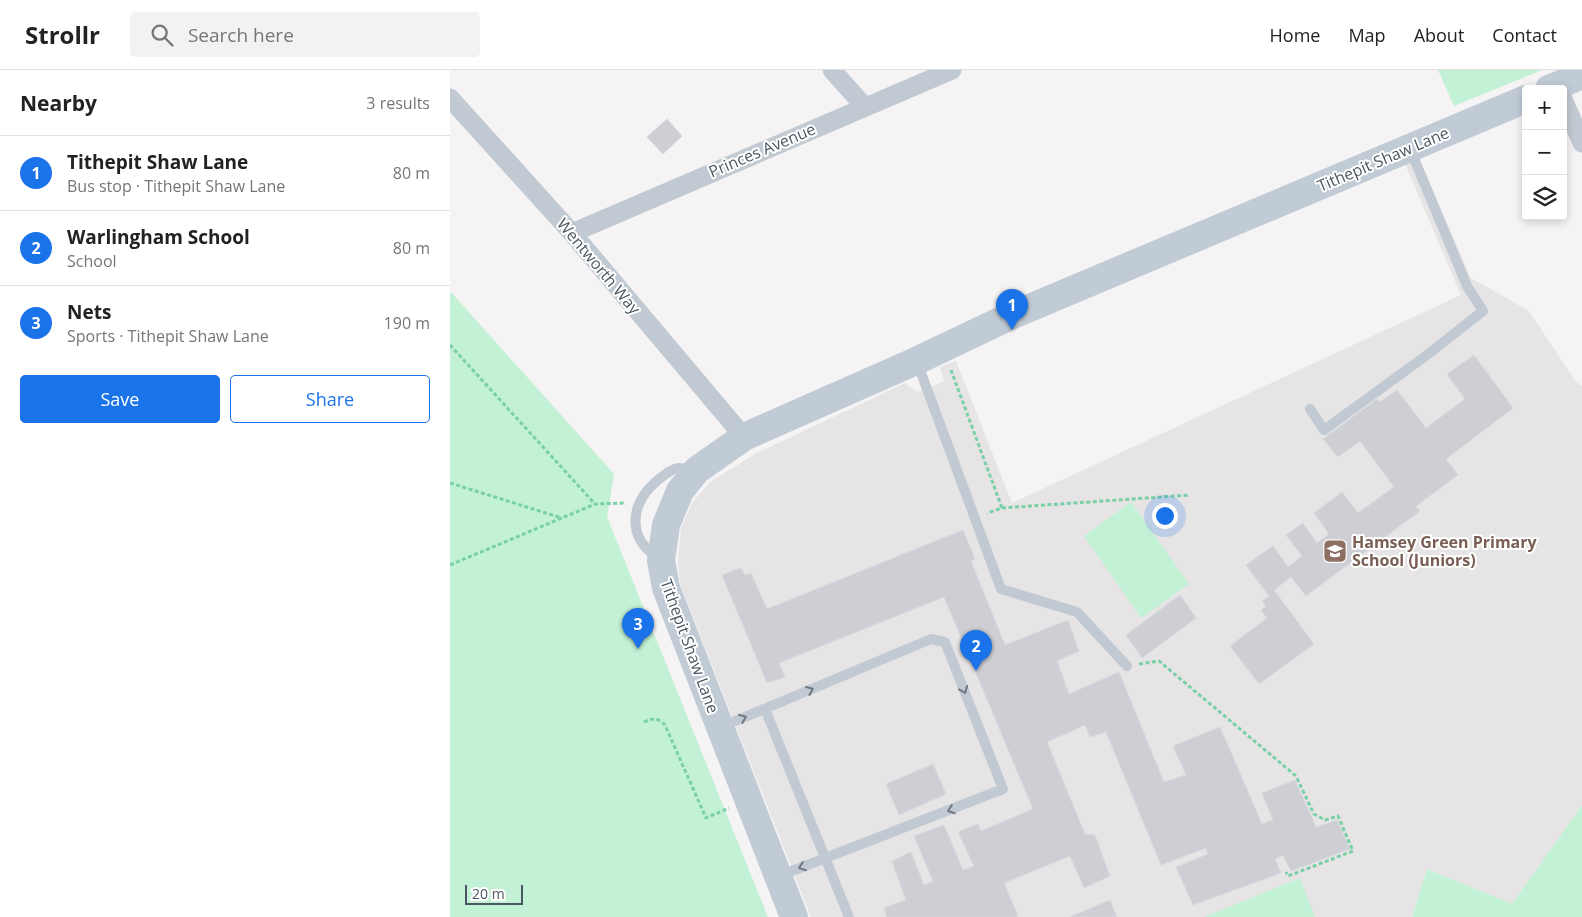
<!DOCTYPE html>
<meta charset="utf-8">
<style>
body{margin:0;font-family:"Open Sans",sans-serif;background:#f2f2f2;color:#222}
.controls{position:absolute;right:15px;top:15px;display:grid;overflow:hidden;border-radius:5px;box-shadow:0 2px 8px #0003}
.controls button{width:45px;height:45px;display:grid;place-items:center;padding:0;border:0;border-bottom:1px solid #e0e0e0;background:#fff;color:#222;font:25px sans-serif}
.scale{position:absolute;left:15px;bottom:12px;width:58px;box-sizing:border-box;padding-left:5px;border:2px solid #4a5661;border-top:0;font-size:14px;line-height:18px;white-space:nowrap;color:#4a5661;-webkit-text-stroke:4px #fff;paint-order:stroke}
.you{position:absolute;left:714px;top:445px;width:18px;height:18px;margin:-12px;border:4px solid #fff;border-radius:50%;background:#1a73e8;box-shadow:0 0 0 8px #1a73e833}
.badge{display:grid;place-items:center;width:32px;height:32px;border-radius:50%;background:#1a73e8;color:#fff;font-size:16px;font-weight:700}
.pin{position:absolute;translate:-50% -41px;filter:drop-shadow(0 1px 2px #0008)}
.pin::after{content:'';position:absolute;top:26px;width:18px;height:15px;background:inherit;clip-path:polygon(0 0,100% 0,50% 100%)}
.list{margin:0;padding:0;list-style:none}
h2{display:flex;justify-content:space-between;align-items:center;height:65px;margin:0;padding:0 20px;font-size:21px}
h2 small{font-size:16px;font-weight:400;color:#767676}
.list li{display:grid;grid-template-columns:32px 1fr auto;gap:15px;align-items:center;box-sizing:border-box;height:75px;padding:0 20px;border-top:1px solid #e0e0e0}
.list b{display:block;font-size:19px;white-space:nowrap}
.list p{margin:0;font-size:16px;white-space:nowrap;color:#767676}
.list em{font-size:16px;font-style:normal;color:#767676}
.actions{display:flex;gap:10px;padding:15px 20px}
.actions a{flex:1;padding:11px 0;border:1px solid #1a73e8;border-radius:5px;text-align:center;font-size:18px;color:#1a73e8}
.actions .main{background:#1a73e8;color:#fff}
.icon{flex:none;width:28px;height:28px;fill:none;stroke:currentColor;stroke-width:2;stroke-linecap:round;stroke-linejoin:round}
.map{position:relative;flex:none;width:1132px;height:847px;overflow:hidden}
header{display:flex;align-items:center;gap:30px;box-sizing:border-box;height:70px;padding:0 25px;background:#fff;border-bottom:1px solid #e0e0e0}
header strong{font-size:24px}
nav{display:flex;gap:28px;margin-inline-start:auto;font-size:18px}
.search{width:350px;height:45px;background:#f2f2f2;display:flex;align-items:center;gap:12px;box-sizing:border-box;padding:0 18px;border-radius:5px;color:#767676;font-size:19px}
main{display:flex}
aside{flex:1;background:#fff}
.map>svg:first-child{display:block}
</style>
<header>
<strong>Strollr</strong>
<div class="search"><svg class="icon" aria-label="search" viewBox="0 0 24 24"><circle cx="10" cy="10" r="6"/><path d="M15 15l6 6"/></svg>Search here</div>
<nav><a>Home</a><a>Map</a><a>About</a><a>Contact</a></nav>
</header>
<main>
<aside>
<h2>Nearby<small>3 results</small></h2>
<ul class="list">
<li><span class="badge">1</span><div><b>Tithepit Shaw Lane</b><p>Bus stop · Tithepit Shaw Lane</p></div><em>80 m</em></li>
<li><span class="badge">2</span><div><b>Warlingham School</b><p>School</p></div><em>80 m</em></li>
<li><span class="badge">3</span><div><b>Nets</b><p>Sports · Tithepit Shaw Lane</p></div><em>190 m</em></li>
</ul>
<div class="actions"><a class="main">Save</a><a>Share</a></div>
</aside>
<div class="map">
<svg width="1132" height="847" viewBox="0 0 1132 847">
<rect width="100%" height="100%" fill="#f5f3f3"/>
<!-- education -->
<path fill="#e6e4e5" d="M969,88L1021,208L1079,241L1126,312L1132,316V735L1062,834L977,799L962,847H361L230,514L228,490L231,458L242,433L260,412L305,384L455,313L467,322L476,319L494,311L490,297L506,291L562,433L1011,225L955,94Z"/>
<!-- green -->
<path fill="#c3f1d5" d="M988,0H1092L1004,36Z
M0,221L164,404L157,447L318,847H0Z
M681,432L739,514L691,548L634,466Z
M1132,735V847H962L977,799L1062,834Z
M850,808L865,847H754Z"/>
<!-- building -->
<path fill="#cdcfd5" stroke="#d7d9de" d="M217,49L232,66L213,84L197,67Z
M1024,285L1063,338L996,389L1008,405L966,436L970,441L856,526L841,507L824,520L864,574L809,614L780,576L817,548L811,540L816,536L812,531L819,526L796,495L823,476L838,497L852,486L836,465L853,453L867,473L879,464L864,443L892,422L908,443L944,417L910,371L888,387L873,369L927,329L930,332L947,320L976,358L1015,329L997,304Z
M513,460L525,489L521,491L555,575L618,550L629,581L607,591L619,624L669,602L714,712L736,705L723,676L770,657L812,754L823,750L812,723L845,710L866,757L887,750L900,779L841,801L833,785L825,789L831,803L743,835L726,797L758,784L756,778L711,795L656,662L640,667L635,655L597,672L635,764L645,765L660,806L634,818L620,786L554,813L568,846L566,847H437L434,838L456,830L442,791L461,782L474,815L483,811L464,766L494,755L513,800L524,796L508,762L528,754L531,761L583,739L494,527L329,593L335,607L317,613L272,505L291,498L295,505L301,503L317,539Z
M730,525L746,548L692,588L676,565Z
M483,694L496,724L449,745L436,714Z
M660,830L667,847H620Z"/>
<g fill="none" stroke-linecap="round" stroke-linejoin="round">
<!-- path -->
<path stroke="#7ad0a6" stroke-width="3" stroke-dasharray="4 2.5" stroke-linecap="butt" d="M0,275L145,434
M501,300L552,438L537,443
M0,413L112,448
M552,438L740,425
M0,495L145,434L175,433
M689,594L709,591L846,706L864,744L875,750L888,746L903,781L838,806L836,802
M194,652C203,648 207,647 215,655L256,748L279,738"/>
<!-- lane -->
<path stroke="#c1cad2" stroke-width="10" d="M467,292L551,519L627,542L677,596
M860,339L874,360L977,285L1033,241L1017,216L960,79
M208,488C176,467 180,433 208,410C213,406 221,399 228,398C232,398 238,399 243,400
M315,639L399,847
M271,657L481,569L495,572L553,719L329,806"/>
<!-- street -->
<path stroke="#c1cad2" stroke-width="19" d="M382,0L414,36
M0,28L122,163L294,367
M1113,29L1132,73
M122,163L502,0"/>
<!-- secondary -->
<path stroke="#c1cbd6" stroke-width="28" d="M1099,19L1132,5
M344,847L216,518L211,490L216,455L230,421L247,400L294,367L466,291L565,244L1076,29"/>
</g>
<!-- one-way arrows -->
<defs><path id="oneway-chevron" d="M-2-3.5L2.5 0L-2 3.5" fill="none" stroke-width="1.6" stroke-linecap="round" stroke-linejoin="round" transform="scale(1.25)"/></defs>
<g stroke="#6e7983">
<use href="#oneway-chevron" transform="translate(360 620) rotate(-23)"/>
<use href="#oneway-chevron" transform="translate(514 620) rotate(68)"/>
<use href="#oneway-chevron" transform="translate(293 648) rotate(-22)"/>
<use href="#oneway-chevron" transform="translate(501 740) rotate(160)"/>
<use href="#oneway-chevron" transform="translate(352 797) rotate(159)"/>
</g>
<!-- icons -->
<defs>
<g id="school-square" transform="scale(1.25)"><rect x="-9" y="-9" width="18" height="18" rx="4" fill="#8d6e63" stroke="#fff"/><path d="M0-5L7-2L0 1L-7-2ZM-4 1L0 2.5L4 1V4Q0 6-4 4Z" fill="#fff"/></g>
</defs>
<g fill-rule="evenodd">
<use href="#school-square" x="885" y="481"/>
</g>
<g text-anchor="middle" stroke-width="4" stroke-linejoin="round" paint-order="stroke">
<!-- street labels -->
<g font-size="16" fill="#4a5661" stroke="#fff">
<text transform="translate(312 80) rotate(-23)" y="6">Princes Avenue</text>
<text transform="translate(933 89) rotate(-23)" y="6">Tithepit Shaw Lane</text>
<text transform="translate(149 196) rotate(50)" y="6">Wentworth Way</text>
<text transform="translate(240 576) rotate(70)" y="6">Tithepit Shaw Lane</text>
</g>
<!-- education labels -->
<g font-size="16" font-weight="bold" fill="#785e54" stroke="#fff" text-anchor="start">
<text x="902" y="478">Hamsey Green Primary<tspan x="902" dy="18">School (Juniors)</tspan></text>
</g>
</g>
</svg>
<div class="controls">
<button>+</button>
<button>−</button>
<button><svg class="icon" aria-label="layers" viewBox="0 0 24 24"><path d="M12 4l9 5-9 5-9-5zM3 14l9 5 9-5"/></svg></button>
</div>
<div class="scale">20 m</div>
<div class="you"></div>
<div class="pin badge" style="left:562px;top:260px">1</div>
<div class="pin badge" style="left:526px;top:601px">2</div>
<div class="pin badge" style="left:188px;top:579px">3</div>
</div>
</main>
